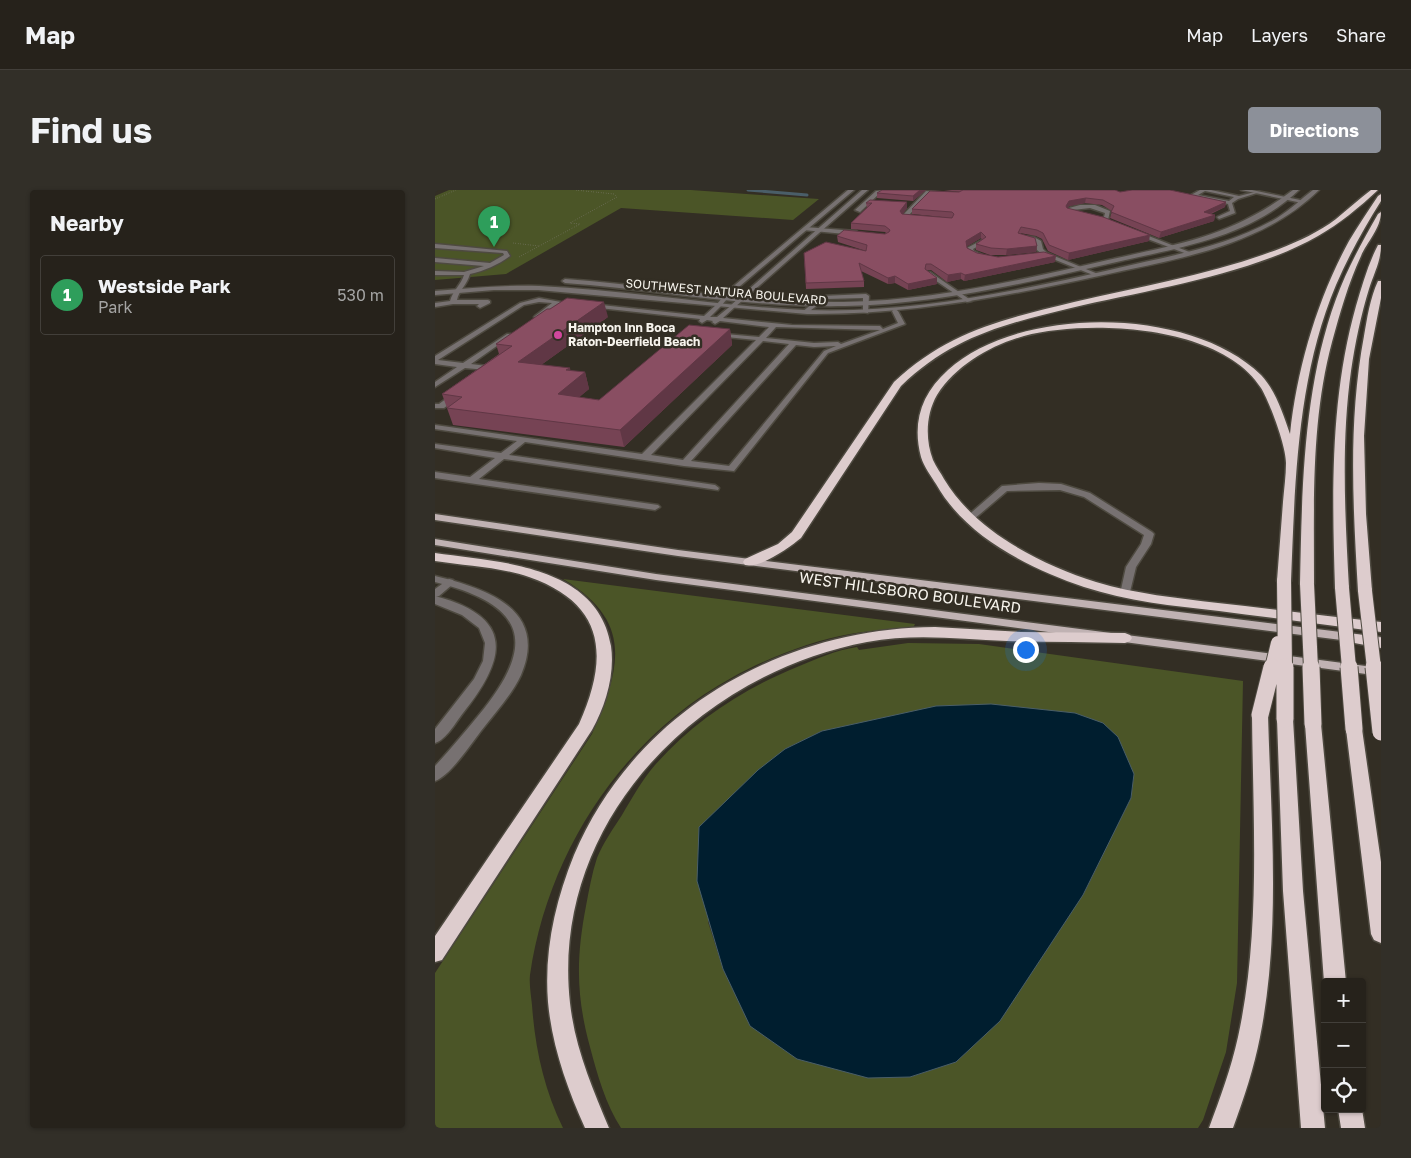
<!DOCTYPE html>
<meta charset="utf-8">
<style>
body{margin:0;font-family:"Golos Text",sans-serif;background:#322f28;color:#f1f3f6}
.controls{position:absolute;right:15px;bottom:15px;display:grid;overflow:hidden;border-radius:5px;box-shadow:0 1px 4px #0004}
.controls button{width:45px;height:45px;display:grid;place-items:center;padding:0;border:0;border-bottom:1px solid #423f3a;background:#26221b;color:#f1f3f6;font:25px sans-serif}
.you{position:absolute;left:590px;top:459px;width:18px;height:18px;margin:-12px;border:4px solid #fff;border-radius:50%;background:#1a73e8;box-shadow:0 0 0 8px #1a73e833}
.badge{display:grid;place-items:center;width:32px;height:32px;border-radius:50%;background:#8c9099;color:#fff;font-size:16px;font-weight:700}
.pin{position:absolute;translate:-50% -41px;filter:drop-shadow(0 1px 2px #0008)}
.pin::after{content:'';position:absolute;top:26px;width:18px;height:15px;background:inherit;clip-path:polygon(0 0,100% 0,50% 100%)}
.list{margin:0;padding:0;list-style:none}
h2{display:flex;justify-content:space-between;align-items:center;height:65px;margin:0;padding:0 20px;font-size:21px}
h2 small{font-size:16px;font-weight:400;color:#a4a4a3}
.list li{display:grid;grid-template-columns:32px 1fr auto;gap:15px;align-items:center;box-sizing:border-box;height:80px;margin:0 10px 10px;padding:0 10px;border:1px solid #423f3a;border-radius:5px}
.list b{display:block;font-size:19px;white-space:nowrap}
.list p{margin:0;font-size:16px;white-space:nowrap;color:#a4a4a3}
.list em{font-size:16px;font-style:normal;color:#a4a4a3}
.icon{flex:none;width:28px;height:28px;fill:none;stroke:currentColor;stroke-width:2;stroke-linecap:round;stroke-linejoin:round}
.map{position:relative;flex:none;width:946px;height:938px;overflow:hidden;border-radius:5px}
header{display:flex;align-items:center;gap:30px;box-sizing:border-box;height:70px;padding:0 25px;background:#26221b;border-bottom:1px solid #423f3a}
header strong{font-size:24px}
nav{display:flex;gap:28px;margin-inline-start:auto;font-size:18px}
.intro{display:flex;align-items:center;justify-content:space-between;box-sizing:border-box;height:120px;padding:0 30px}
h1{margin:0;font-size:35px}
.button{padding:12px 22px;border-radius:5px;background:#8c9099;color:#fff;font-size:18px;font-weight:700}
main{display:flex;gap:30px;padding:0 30px}
aside{flex:1;background:#26221b;border-radius:5px;box-shadow:0 1px 4px #0004}
.map>svg:first-child{display:block}
</style>
<header>
<strong>Map</strong>
<nav><a>Map</a><a>Layers</a><a>Share</a></nav>
</header>
<div class="intro"><h1>Find us</h1><a class="button">Directions</a></div>
<main>
<aside>
<h2>Nearby<small></small></h2>
<ul class="list">
<li><span class="badge" style="background:#2e9e5b">1</span><div><b>Westside Park</b><p>Park</p></div><em>530 m</em></li>
</ul>
</aside>
<div class="map">
<svg width="946" height="938" viewBox="0 0 946 938">
<rect width="100%" height="100%" fill="#332e24"/>
<!-- green -->
<path fill="#4b5527" fill-rule="evenodd" d="M14,0H256L384,9L358,30L186,18L71,84L0,90V6Z
M128,389L480,434L478,438C457,440 435,440 415,444C379,450 330,469 298,487C188,547 113,661 95,785C94,794 96,805 97,815C100,858 109,899 128,938H0V783L157,544C185,479 200,432 128,389Z
M473,453L544,454L808,491L802,793L791,862L768,930L763,938H186C171,915 162,884 155,857C141,806 141,768 151,716C154,700 157,683 162,668C168,653 178,639 187,625C197,608 207,590 220,575C259,531 308,499 362,477C381,469 401,460 422,457L424,460ZM387,541L699,584L696,608L648,705L521,872L475,887L316,836L288,779L273,732L350,559Z"/>
<!-- water -->
<path fill="#001e2f" stroke="#4a5e68" d="M556,514L640,523L668,533L683,547L699,584L696,608L648,705L565,831L521,872L475,887L433,888L362,869L315,836L288,779L262,691L264,637L323,580L350,559L387,541L501,516Z"/>
<g fill="none" stroke-linecap="round" stroke-linejoin="round">
<!-- stream -->
<path stroke="#4a5e68" stroke-width="3" d="M313,0L372,5"/>
<!-- service casing -->
<g stroke="#4e4a40" stroke-width="3">
<path id="service" d="M450,0V2L445,3L425,22L420,20L441,1Z
M765,0H776L804,6L820,2L822,3L803,9L797,13L800,23L784,29L782,27L795,21L793,14L756,5ZM770,1L799,7L794,11L763,5Z
M370,37L421,41L424,43L421,45L368,40Z
M0,54L72,61L75,66C63,75 49,81 35,84C32,95 24,100 22,110H53L55,111V113L45,118L42,116L44,114H18L0,117V113L15,111C18,100 26,95 29,85H0V81L29,82L49,76L0,72V68L55,73L69,65L68,63L0,58Z
M431,104L434,106L433,123L428,122V108L391,109L372,123L367,122L387,106Z
M104,108L126,112L102,129L99,127L100,126L117,113L104,112L89,115L3,170L28,173L72,144H76V146L36,174L60,177L64,179L63,181L30,178L0,197V192L22,177L0,174V166L85,113Z
M157,114L269,126L282,114H286V116L275,127H282L298,114L301,116L288,128L357,135L445,136L448,139L463,133L457,121L460,119L463,121L470,134L393,163L299,281L249,276L90,252L74,265L280,295L284,298L283,300L69,269L44,289L223,315L225,317L220,320L0,288V282L35,287L60,268L0,258V254L66,263L82,251L0,239V235L207,264L321,150L281,146L278,144L279,143L324,147L334,137L285,131L280,134L277,132L278,131L272,130L267,133L264,131L265,129L155,117L154,116ZM341,137L445,140L406,154L403,152L379,153L331,148ZM328,151L354,154L248,270L216,265ZM361,155L379,157L401,156L389,161L294,276L256,271Z
M19,203L26,205L9,218H0V214H4Z
M604,293L626,294L655,303L717,342L719,344L716,354L701,377L694,406H686L685,404L691,377L706,354L709,345L649,307L625,300L572,301L538,330H532L530,328L567,296Z
M14,389L18,390L19,392L18,394L4,406L0,407V399Z"/>
</g>
<!-- minor casing -->
<g stroke="#4e4a40" stroke-width="3">
<path id="minor" d="M413,0H419L298,102L286,116H282V114L294,100Z
M427,0H433L300,117H296V115Z
M806,0H817L870,11L867,13Z
M491,1L512,3L494,4L473,26L482,27V29L467,28V26Z
M645,15H660L675,21L673,30L668,31L670,23L655,18L638,20L649,25L647,28L632,22L634,18Z
M697,41H701L757,63L752,64L697,43Z
M584,46L599,47L606,51L608,59L612,63L663,84L658,85L608,65L602,60L601,53L584,48Z
M547,50L549,53L538,59L539,61L550,66L548,69L534,63L532,58Z
M491,82H495L537,111L532,112L491,84Z
M0,386C50,398 114,419 86,485C76,506 60,523 46,541C36,554 15,586 0,591V576C15,560 29,543 43,526C103,454 92,415 0,392Z
M0,406C80,427 72,468 28,523C21,532 11,550 0,553V539L39,489L48,471L50,453L44,438L27,425L0,414Z"/>
</g>
<!-- tertiary casing -->
<g stroke="#4e4a40" stroke-width="3">
<path id="tertiary" d="M858,0H864C816,46 748,57 686,71C595,92 504,114 410,116C316,118 223,100 130,93L127,91L130,89C223,96 315,113 408,112C498,111 586,90 673,70C744,54 798,46 858,0Z
M878,0H884C826,57 740,69 664,86C567,107 472,125 372,124L103,100H59L0,105V101C35,98 69,95 104,96C193,100 281,116 370,120C474,124 578,102 679,79C733,66 793,57 842,28C855,20 866,9 878,0Z"/>
</g>
<!-- primary casing -->
<g stroke="#4e4a40" stroke-width="3">
<path id="primary" d="M0,324L243,360L946,447V455L243,366L0,330Z
M0,349L221,384L946,478V486L221,390L0,355Z"/>
</g>
<!-- motorway casing -->
<g stroke="#4e4a40" stroke-width="3">
<path id="motorway" d="M936,0H943C925,17 904,34 883,46C815,85 713,100 636,118C569,134 517,147 466,196L366,348C355,357 325,379 310,375L308,372L310,369L343,354L357,342L459,192C513,141 569,129 639,112C708,96 778,84 844,59C864,51 884,42 901,29C913,19 924,9 936,0Z
M946,4V11C929,38 914,65 901,95C862,187 860,293 856,391L854,394H844L842,391C844,365 846,338 848,312C849,299 851,286 851,273C851,256 835,213 826,198C786,135 654,129 589,146C556,155 521,175 502,205C491,224 490,249 498,270C501,277 506,283 509,289C541,342 605,374 661,392C701,404 742,408 783,413C838,419 892,426 946,432V442C892,435 838,428 784,421C738,416 692,411 649,397C593,378 530,346 501,294C496,286 489,277 486,267C477,233 486,204 513,180C585,115 756,116 826,185C841,201 848,224 855,244C862,178 882,110 914,51C923,36 933,21 943,6Z
M946,22C946,38 932,52 926,66C913,94 905,123 897,152C876,230 879,314 879,394L872,398L865,394C867,299 868,199 901,109C912,79 927,52 943,24Z
M943,55H946C946,71 939,83 934,99C926,125 920,153 916,181C906,252 910,326 914,398L907,402L900,398C897,304 895,208 921,116C927,96 933,74 943,55Z
M943,91H946V108L934,169L929,246L931,324L937,401L930,405L923,401C918,316 913,231 929,146C932,129 935,108 943,91Z
M0,363C64,372 163,375 176,456C180,484 171,515 157,540L7,770L0,772V746L144,534C174,467 171,414 94,387C65,377 31,376 0,371Z
M500,437L586,442L690,443L695,445L697,448L695,451L690,453C651,452 611,452 572,451C525,449 479,443 432,452C263,484 115,632 135,813C140,858 157,897 174,938H150C132,898 117,856 113,812C109,761 120,712 139,665C200,521 347,438 500,437Z
M919,444L946,448V458L914,452L912,449L914,446Z
M825,519L831,521L833,525C836,631 846,742 825,847C819,878 809,908 798,938H774C785,908 796,879 803,847C826,742 818,632 817,525L819,521Z
M850,523L856,525L858,529L868,701L890,938H866L848,701L842,529L844,525Z
M878,528L884,530L886,534L911,792H889L870,534L872,530Z
M919,533L925,535L927,539L946,672V753L939,750L936,744L911,539L913,535Z
M903,919H927L930,938H906Z"/>
</g>
<!-- path -->
<path stroke="#837f76" stroke-width="1" stroke-dasharray="0.5 2" stroke-linecap="butt" d="M0,9L21,0
M78,53L104,56
M84,67L145,34L135,33L182,7L179,4L140,0"/>
<!-- service -->
<use href="#service" fill="#777171" fill-rule="evenodd"/>
<!-- minor -->
<use href="#minor" fill="#777171" fill-rule="evenodd"/>
<!-- tertiary -->
<use href="#tertiary" fill="#777171" fill-rule="evenodd"/>
<!-- primary -->
<use href="#primary" fill="#c0b2b3" fill-rule="evenodd"/>
<!-- motorway -->
<use href="#motorway" fill="#ddcccd" fill-rule="evenodd"/>
<!-- motorway-bridge-far1 casing -->
<g stroke="#4e4a40" stroke-width="16" stroke-linecap="butt">
<path id="motorway-bridge-far1" d="M849,391L850,478
M872,394L876,478
M907,398L914,478
M930,401L939,478
M837,478L843,453"/>
</g>
<!-- motorway-bridge casing -->
<g stroke="#4e4a40" stroke-width="19" stroke-linecap="butt">
<path id="motorway-bridge" d="M850,477V529
M876,477L878,534
M914,477L919,539
M939,477L946,542
M825,525L837,477"/>
</g>
<!-- motorway-bridge-far1 -->
<use href="#motorway-bridge-far1" stroke="#ddcccd" stroke-width="14"/>
<!-- motorway-bridge -->
<use href="#motorway-bridge" stroke="#ddcccd" stroke-width="17"/>
</g>
<!-- wall -->
<path fill="#764354" d="M491,0L478,11L442,8V3Z
M509,0H680L685,2L791,12L790,17L776,24L780,25L779,31L724,48L675,28L677,21L667,15L650,13L634,16L632,18L714,51L633,70L613,61L607,49L601,46L585,43L602,56L601,62L571,65H555L541,60V54L547,50L546,48L532,56V58L542,63L563,67L620,72L529,91L526,89L512,92L496,80H491L502,88V94L473,100L460,93L453,94L426,81L429,91V97L371,99L369,63L431,61L403,52L402,46L450,44L451,43L450,42L416,39V33L432,18L431,13L472,18L467,24L517,28L477,24V19L525,2Z
M173,127L106,175L136,181L150,182L154,199L144,207L164,210L295,139L297,155L189,257L18,235L7,204L64,164L61,154Z"/>
<!-- shaded-wall -->
<path fill="#603745" d="M485,0H491L478,11V6Z
M651,8L650,13L634,16L630,21L631,16L634,11Z
M472,12V18L466,27L465,21Z
M791,12L790,17L767,27L769,22Z
M780,25L779,31L724,48L726,42Z
M546,42V48L531,57V51Z
M715,45L714,51L633,70L634,63Z
M602,56L601,62L571,65L572,59Z
M621,66L620,72L529,91L530,85Z
M526,83V89L512,92L513,85Z
M460,86V93L453,94V88Z
M502,88V94L473,100V94Z
M169,112L173,127L88,188L83,172Z
M295,139L297,155L189,257L185,240Z
M135,178L138,192L150,182L154,199L128,221L123,204L131,180Z"/>
<!-- building -->
<path fill="#894e62" stroke="#603745" d="M447,0H485L478,6L442,3Z
M528,0H680L685,2L697,0H735L791,12L769,22L780,25L726,42L676,22L679,16L668,10L651,8L634,11L631,16L632,18L668,27L715,45L634,63L614,55L608,43L602,40L586,37L583,43L600,48L602,56L572,59L556,58L541,54L551,47L546,42L531,51L532,58L542,63L563,67L609,62L621,66L530,85L526,83L513,85L496,74H491L490,79L502,88L473,94L460,86L453,88L424,73L429,91L371,93L369,63L391,52L431,61L432,55L402,46L409,40L450,44L454,42L455,40L450,36L416,33L437,13H431L435,10L472,12L465,21L467,24L517,28L519,24L517,22L477,19L495,1L524,2Z
M132,108L169,112L83,172L135,178L131,180L150,182L123,204L164,210L254,135L295,139L185,240L12,218L27,207L7,204L77,156L61,154L112,119H115Z"/>
<!-- markers -->
<circle fill="#d1479c" stroke="#332e24" stroke-width="2" cx="123" cy="145" r="5"/>
<g text-anchor="middle" stroke-width="5" stroke-linejoin="round" paint-order="stroke">
<!-- far-street labels -->
<g font-size="12" fill="#f7f4ed" stroke="#332e24">
<text transform="translate(291 102) rotate(5)" y="4">SOUTHWEST NATURA BOULEVARD</text>
</g>
<!-- far-poi labels -->
<g font-size="12" font-weight="bold" fill="#f7f4ed" stroke="#332e24" text-anchor="start">
<text x="133" y="142">Hampton Inn Boca<tspan x="133" dy="14">Raton-Deerfield Beach</tspan></text>
</g>
<!-- street labels -->
<g font-size="15" fill="#f7f4ed" stroke="#332e24">
<text transform="translate(475 403) rotate(8)" y="5">WEST HILLSBORO BOULEVARD</text>
</g>
</g>
</svg>
<div class="controls">
<button>+</button>
<button>−</button>
<button><svg class="icon" aria-label="locate" viewBox="0 0 24 24"><circle cx="12" cy="12" r="6"/><path d="M12 2v4M12 18v4M2 12h4M18 12h4"/></svg></button>
</div>
<div class="you"></div>
<div class="pin badge" style="left:59px;top:57px;background:#2e9e5b">1</div>
</div>
</main>
